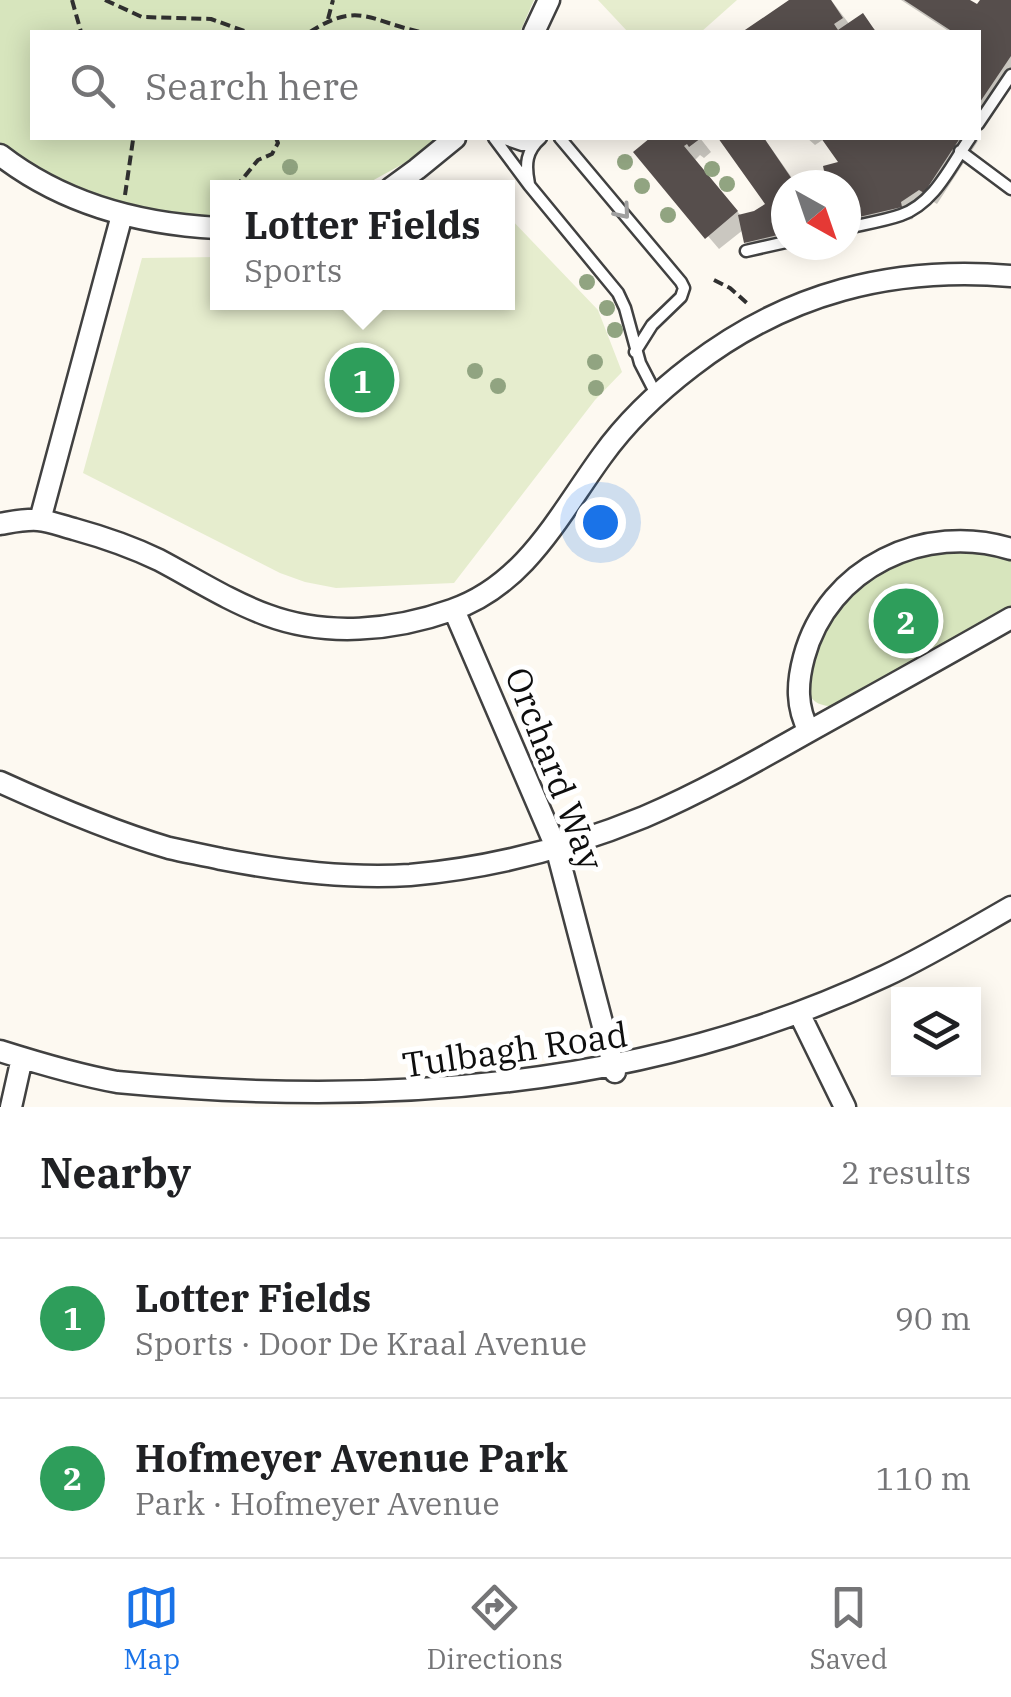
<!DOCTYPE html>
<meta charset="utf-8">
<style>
body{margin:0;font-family:"IBM Plex Serif",serif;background:#f6f6f6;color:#202124}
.controls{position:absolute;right:30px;bottom:30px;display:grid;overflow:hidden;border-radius:0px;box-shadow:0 5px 25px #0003}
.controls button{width:90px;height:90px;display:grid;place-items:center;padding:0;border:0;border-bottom:2px solid #e0e0e0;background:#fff;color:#202124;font:50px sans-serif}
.compass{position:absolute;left:771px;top:170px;width:90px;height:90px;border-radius:50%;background:#fff;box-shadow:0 5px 25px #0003;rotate:140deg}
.you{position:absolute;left:600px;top:522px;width:35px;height:35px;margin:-25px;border:8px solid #fff;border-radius:50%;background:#1a73e8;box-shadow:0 0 0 15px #1a73e833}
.badge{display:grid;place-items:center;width:65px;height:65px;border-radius:50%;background:#1a73e8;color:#fff;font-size:32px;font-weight:700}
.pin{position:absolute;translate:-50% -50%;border:5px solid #fff;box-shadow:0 2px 10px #0006}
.popup{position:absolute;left:210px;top:180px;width:305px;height:130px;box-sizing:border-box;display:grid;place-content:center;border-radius:0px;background:#fff;filter:drop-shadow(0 2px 8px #0005);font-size:32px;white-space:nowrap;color:#757577}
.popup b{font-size:38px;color:#202124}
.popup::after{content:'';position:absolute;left:50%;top:100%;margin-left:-20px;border:20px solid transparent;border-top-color:#fff}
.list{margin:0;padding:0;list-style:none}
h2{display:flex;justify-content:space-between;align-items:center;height:130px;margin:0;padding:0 40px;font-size:42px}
h2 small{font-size:32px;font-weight:400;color:#757577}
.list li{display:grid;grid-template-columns:65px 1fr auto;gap:30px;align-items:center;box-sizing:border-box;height:160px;padding:0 40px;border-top:2px solid #e0e0e0}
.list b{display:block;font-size:38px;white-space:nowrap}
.list p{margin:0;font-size:32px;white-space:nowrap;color:#757577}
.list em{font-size:32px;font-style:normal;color:#757577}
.icon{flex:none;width:55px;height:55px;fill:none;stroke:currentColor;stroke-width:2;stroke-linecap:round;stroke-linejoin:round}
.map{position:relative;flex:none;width:1011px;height:1107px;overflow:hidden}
.search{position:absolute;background:#fff;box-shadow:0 5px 25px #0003;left:30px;right:30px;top:30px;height:110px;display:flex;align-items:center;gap:25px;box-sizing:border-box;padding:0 35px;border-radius:0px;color:#757577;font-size:38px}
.sheet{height:450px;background:#fff}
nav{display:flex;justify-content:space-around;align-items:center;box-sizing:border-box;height:140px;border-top:2px solid #e0e0e0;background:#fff;font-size:28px;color:#757577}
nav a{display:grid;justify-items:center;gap:5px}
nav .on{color:#1a73e8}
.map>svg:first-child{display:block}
</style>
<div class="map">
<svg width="1011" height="1107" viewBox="0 0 1011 1107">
<rect width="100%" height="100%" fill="#fdf9f1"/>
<!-- green -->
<path fill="#d7e5bd" d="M0,0H534L520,32H32V138H439L410,160L361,187L217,188V218C137,214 65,190 0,142Z
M971,547L1011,558V607L834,706C771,708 836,601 860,583C873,574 901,558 916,555C934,551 953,550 971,547Z"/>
<!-- pitch -->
<path fill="#e6edce" d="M598,0H737L701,32H628Z
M507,215L598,310L622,372L595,400L454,583L336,588L305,582L280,573L83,473L142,258L217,257V302H507Z"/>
<!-- shadow -->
<path fill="#0003" d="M793,0H831L850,25L862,16L877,32H747Z
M901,0H966L978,8L983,0H1011V86L978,135V32H950Z
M654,138H700L711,152L704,158L700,155L695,160L742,217L755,214L768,204L722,138H764L797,185H786V245H798L758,254L746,242L743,230L719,249L636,152Z
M807,138H977L978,141L937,204L932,201L912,215L913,219L846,234V185H830L842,164L824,139L815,145Z"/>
<!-- building -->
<path fill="#564e4c" d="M789,0H831L843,18L834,24L838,30L863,13L876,32H742Z
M904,0H970L977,4L980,0H1011V56L978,105V32H953Z
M650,138H701L689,147L687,144L684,146L738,211L705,239L633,152Z
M718,138H764L796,185H786V233L744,243L738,215L754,211L765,204Z
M821,138H960L924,193L919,190L901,202L902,207L846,220V185H827L823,166L838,162Z"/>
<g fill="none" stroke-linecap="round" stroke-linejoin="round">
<!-- service casing -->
<g stroke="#414141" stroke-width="15">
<path id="service" d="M978,124L1011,75
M494,138L529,185L618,293L625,308L640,363L656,394
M502,138L522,145H532
M560,138L681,282L684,288L681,297L652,325L635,352
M960,151L1011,189
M529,184C525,164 526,151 541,138
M846,228C864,224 884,221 901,215C935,203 951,165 970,138
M746,251L786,242"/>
</g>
<!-- minor casing -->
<g stroke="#414141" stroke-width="25">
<path id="minor" d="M534,32L549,0
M0,155C62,203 139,224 217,228
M391,188L417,169L455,138
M40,520L122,215
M0,524C12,522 25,519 38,520C50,521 62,526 74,529C103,537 132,547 159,560C195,579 229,601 267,615C326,637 393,631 452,610C525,585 559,515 602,456C627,421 658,392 692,366C787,293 892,266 1011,276
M454,610L556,847L615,1072
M809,731C796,707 797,683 804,657C828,567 925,522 1011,549
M0,782C55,807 111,831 169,848C186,852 204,855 221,859C283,871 347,879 410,875C489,868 571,847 644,817C700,793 753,763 806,733C874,695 943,657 1011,618
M799,1013L845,1107
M0,1051C38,1063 78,1075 117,1082C380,1107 644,1090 885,976C928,956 969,931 1011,907
M11,1107L22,1058"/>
</g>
<!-- path -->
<path stroke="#303030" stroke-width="4" stroke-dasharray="10 5" stroke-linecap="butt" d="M72,0L81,32
M105,0L142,17L211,19L247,32
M328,19L333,0
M310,32C359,0 371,22 421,32
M235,188L258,160L272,154L278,143L276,138
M125,195L133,140L132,138
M507,204L512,200
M714,280L730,288L747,303"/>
<!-- service -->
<use href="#service" stroke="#fff" stroke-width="10"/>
<!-- minor -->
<use href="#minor" stroke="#fff" stroke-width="20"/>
</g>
<!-- trees -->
<g fill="#91a481">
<circle cx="625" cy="162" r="8"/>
<circle cx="290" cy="167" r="8"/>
<circle cx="712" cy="169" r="8"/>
<circle cx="727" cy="184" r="8"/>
<circle cx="642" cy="186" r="8"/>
<circle cx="668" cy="215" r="8"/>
<circle cx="587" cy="282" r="8"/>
<circle cx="607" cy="308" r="8"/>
<circle cx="615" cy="330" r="8"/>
<circle cx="595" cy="362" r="8"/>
<circle cx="475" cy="371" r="8"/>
<circle cx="498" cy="386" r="8"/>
<circle cx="596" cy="388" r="8"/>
</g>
<!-- one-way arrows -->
<defs><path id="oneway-chevron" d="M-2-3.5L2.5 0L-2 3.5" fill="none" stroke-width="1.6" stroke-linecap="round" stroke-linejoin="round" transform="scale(2.5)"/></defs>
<use stroke="#9f9f9f" href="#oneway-chevron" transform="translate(623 212) rotate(50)"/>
<g text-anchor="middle" stroke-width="10" stroke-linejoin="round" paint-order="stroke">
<!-- street labels -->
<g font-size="35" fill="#0e0e0e" stroke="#fff">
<text transform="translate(554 769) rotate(69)" y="12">Orchard Way</text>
<text transform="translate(515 1050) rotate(-8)" y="12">Tulbagh Road</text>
</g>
</g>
</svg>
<div class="controls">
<button><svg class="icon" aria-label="layers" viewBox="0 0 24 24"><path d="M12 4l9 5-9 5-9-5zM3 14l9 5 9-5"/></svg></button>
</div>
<svg class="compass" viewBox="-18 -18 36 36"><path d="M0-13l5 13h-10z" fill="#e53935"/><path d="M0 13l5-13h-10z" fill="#757577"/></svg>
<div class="you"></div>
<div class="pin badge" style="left:362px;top:380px;background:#2e9e5b">1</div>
<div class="popup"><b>Lotter Fields</b>Sports</div>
<div class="pin badge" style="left:906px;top:621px;background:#2e9e5b">2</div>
<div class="search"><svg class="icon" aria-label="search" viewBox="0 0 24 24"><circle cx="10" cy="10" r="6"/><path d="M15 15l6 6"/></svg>Search here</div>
</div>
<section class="sheet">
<h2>Nearby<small>2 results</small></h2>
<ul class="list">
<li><span class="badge" style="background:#2e9e5b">1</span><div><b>Lotter Fields</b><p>Sports · Door De Kraal Avenue</p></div><em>90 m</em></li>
<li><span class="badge" style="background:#2e9e5b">2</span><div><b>Hofmeyer Avenue Park</b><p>Park · Hofmeyer Avenue</p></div><em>110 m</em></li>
</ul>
</section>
<nav>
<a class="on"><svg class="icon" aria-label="map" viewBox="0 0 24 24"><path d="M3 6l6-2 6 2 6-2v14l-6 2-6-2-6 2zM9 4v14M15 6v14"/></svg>Map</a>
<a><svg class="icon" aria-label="directions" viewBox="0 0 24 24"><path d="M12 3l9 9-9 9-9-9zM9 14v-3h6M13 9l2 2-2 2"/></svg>Directions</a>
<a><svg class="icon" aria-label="saved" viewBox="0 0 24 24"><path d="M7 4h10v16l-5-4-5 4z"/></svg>Saved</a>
</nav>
